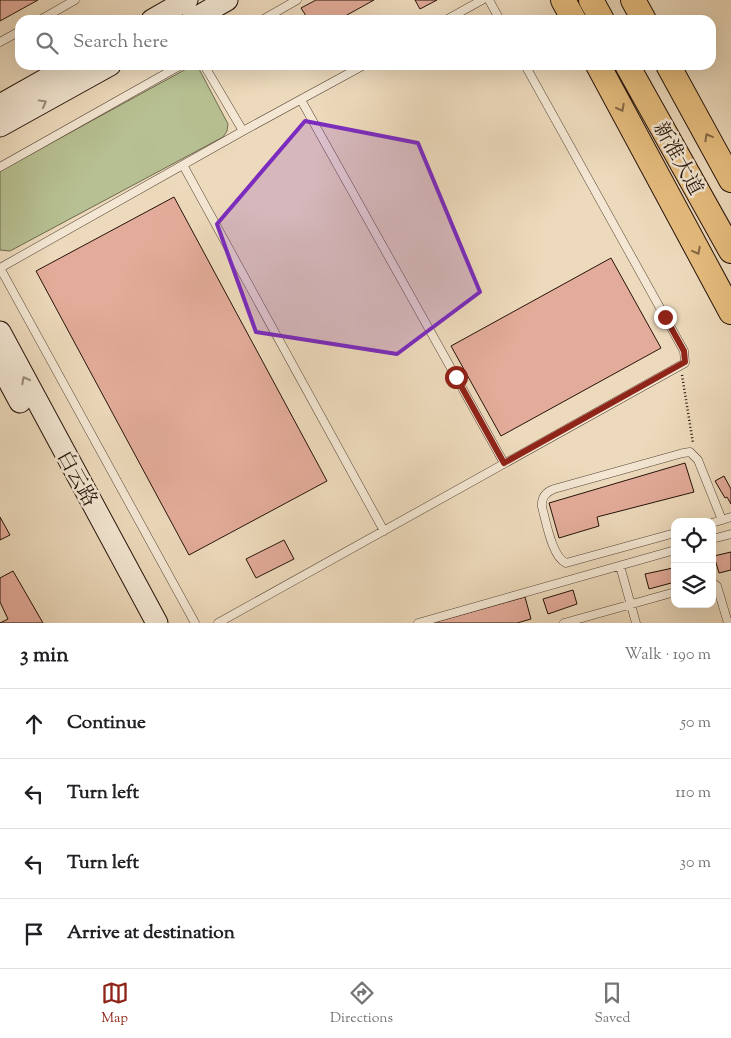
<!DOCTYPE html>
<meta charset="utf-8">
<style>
body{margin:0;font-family:"Sorts Mill Goudy","Noto Serif SC",serif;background:#f6f6f6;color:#202124}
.controls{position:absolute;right:15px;bottom:15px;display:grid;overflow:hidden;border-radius:10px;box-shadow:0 5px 20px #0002}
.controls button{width:45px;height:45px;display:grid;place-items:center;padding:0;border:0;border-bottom:1px solid #e0e0e0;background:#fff;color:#202124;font:25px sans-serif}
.stop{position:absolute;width:15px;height:15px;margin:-11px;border:4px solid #8f2418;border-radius:50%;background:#fff}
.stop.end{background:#8f2418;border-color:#fff;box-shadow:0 1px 5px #0008}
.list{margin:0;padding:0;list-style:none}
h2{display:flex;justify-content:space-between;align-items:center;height:65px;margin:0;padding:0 20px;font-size:21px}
h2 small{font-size:16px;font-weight:400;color:#757577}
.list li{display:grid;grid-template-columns:32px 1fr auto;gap:15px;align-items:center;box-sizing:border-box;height:70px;padding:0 20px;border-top:1px solid #e0e0e0}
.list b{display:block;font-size:19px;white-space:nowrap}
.list em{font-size:16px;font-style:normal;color:#757577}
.icon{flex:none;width:28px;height:28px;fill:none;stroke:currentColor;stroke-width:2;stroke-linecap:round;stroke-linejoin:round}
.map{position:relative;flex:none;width:731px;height:623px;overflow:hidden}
.search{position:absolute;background:#fff;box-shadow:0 5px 20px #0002;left:15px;right:15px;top:15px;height:55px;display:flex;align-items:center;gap:12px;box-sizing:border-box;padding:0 18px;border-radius:15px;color:#757577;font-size:19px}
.sheet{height:345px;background:#fff}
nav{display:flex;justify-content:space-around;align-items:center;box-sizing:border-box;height:70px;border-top:1px solid #e0e0e0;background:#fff;font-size:14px;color:#757577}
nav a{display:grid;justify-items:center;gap:2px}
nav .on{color:#8f2418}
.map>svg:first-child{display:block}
</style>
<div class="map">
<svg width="731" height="623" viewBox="0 0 731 623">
<rect width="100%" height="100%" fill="#eddabc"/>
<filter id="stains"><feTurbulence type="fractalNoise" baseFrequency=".004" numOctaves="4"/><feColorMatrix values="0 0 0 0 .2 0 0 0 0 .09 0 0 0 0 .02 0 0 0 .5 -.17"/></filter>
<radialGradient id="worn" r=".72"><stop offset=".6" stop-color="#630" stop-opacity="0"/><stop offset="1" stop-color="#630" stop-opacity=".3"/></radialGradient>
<!-- green -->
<path fill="#b7c092" stroke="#6e6a4e" d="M198,67L228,124L227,131L223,137L10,251L0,250V171L188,68Z"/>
<!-- building -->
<path fill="#e3ac9a" stroke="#26130a" d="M0,0H38L0,21Z
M316,0H374L338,20H305L308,19L301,8Z
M415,0H437L420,9Z
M174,197L327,481L189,555L36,271Z
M611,258L661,348L501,436L451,346Z
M685,463L694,492L597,517L599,526L559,538L549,503Z
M724,476L731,489V504L727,497L725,498L715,481Z
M0,517L10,535L0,540Z
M284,540L294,559L256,578L246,559Z
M731,552V570L719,573L714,556Z
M673,568L675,582L649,589L645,574Z
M13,571L43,623H0L8,619L0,602V578Z
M573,590L577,604L548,614L543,599Z
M525,597L531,619L517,623H432Z"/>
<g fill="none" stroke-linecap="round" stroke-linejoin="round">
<!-- lane casing -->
<g stroke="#584536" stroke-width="9">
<path id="lane" d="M489,0L500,20
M40,20L75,0
M262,20L297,0
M446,20L482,0
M0,42L20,31
M301,100L504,463
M243,131L364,65
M183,165L384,531
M0,167L181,65
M0,268L195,623
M0,268L243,131L204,65
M712,523L731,517
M675,533L566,563C552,557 546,521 542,507C541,497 546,492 554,489L683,453L690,452L698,460L722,520
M712,539L731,534
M620,566L636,623
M712,582L717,586L728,623
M218,623L685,363L684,351L525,65
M418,623L675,550
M564,623L675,592"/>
</g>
<!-- secondary casing -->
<g stroke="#26130a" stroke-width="23">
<path id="secondary" d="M152,20L187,0
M192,20L227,0
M0,105L71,65
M0,126L110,65
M0,332L157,623
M0,365L20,402"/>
</g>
<!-- primary casing -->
<g stroke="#26130a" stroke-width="26">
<path id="primary" d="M563,0L574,20
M591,0L602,20
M633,0L644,20
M598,65L731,312
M627,65L731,251
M668,65L731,180"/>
</g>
<!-- path -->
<path stroke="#26130a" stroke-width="2.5" stroke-dasharray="1 2.5" stroke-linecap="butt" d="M682,375L693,443"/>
<!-- lane -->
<use href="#lane" stroke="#f3e7d3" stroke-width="8"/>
<!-- secondary -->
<use href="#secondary" stroke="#f3e7d3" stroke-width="21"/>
<!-- primary -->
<use href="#primary" stroke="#e6bd7e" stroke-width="24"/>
</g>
<!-- one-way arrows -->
<defs><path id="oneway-chevron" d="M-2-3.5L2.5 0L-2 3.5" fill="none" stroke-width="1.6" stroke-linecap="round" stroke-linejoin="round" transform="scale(1.25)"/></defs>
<g stroke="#978879">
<use href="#oneway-chevron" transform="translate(43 103) rotate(-29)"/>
<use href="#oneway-chevron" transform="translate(25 380) rotate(-118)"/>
</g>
<g stroke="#866844">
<use href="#oneway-chevron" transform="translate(621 108) rotate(62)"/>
<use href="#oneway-chevron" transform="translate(708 137) rotate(-119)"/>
<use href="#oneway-chevron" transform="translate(697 251) rotate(62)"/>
</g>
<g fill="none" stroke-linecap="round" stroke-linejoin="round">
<!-- route -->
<path stroke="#8f2418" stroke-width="6" d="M456,377L504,463L685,362L684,351L665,317"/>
</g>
<!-- marked area -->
<path fill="#7b2cbf" fill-opacity="0.2" stroke="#7b2cbf" stroke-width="4" stroke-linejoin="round" d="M305,121L418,143L480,292L397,354L256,332L217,224Z"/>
<g text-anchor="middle" stroke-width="5" stroke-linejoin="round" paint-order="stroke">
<!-- street labels -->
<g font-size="20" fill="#26130a" stroke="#f3e7d3">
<text transform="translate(679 158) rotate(61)" y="7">新淮大道</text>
<text transform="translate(78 478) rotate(61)" y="7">白云路</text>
</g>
</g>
<rect width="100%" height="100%" filter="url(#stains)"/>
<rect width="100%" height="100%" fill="url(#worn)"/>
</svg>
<div class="controls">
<button><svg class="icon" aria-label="locate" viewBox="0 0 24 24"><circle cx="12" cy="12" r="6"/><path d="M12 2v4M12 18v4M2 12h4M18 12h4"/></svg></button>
<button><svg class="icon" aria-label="layers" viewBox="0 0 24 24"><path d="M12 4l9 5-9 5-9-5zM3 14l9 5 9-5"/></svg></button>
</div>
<div class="stop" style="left:456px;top:377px"></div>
<div class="stop end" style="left:665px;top:317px"></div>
<div class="search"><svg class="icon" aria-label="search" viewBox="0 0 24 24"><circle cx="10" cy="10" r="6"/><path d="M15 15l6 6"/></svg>Search here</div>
</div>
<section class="sheet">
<h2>3 min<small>Walk · 190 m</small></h2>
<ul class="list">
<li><svg class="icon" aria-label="ahead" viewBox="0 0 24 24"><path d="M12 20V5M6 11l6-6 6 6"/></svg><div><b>Continue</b></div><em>50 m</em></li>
<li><svg class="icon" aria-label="left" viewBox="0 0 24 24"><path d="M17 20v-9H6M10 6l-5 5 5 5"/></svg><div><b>Turn left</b></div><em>110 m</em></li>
<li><svg class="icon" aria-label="left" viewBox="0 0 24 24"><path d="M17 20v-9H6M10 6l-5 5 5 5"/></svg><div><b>Turn left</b></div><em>30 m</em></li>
<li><svg class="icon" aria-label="arrive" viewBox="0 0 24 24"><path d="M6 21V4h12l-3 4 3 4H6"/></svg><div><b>Arrive at destination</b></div></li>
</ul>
</section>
<nav>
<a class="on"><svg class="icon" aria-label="map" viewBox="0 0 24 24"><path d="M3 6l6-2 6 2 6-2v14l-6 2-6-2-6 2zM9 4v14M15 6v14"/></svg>Map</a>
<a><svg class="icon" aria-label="directions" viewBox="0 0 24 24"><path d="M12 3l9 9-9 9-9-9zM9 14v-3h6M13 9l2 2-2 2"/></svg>Directions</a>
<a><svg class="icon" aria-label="saved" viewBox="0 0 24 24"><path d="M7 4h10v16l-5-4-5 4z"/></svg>Saved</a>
</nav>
